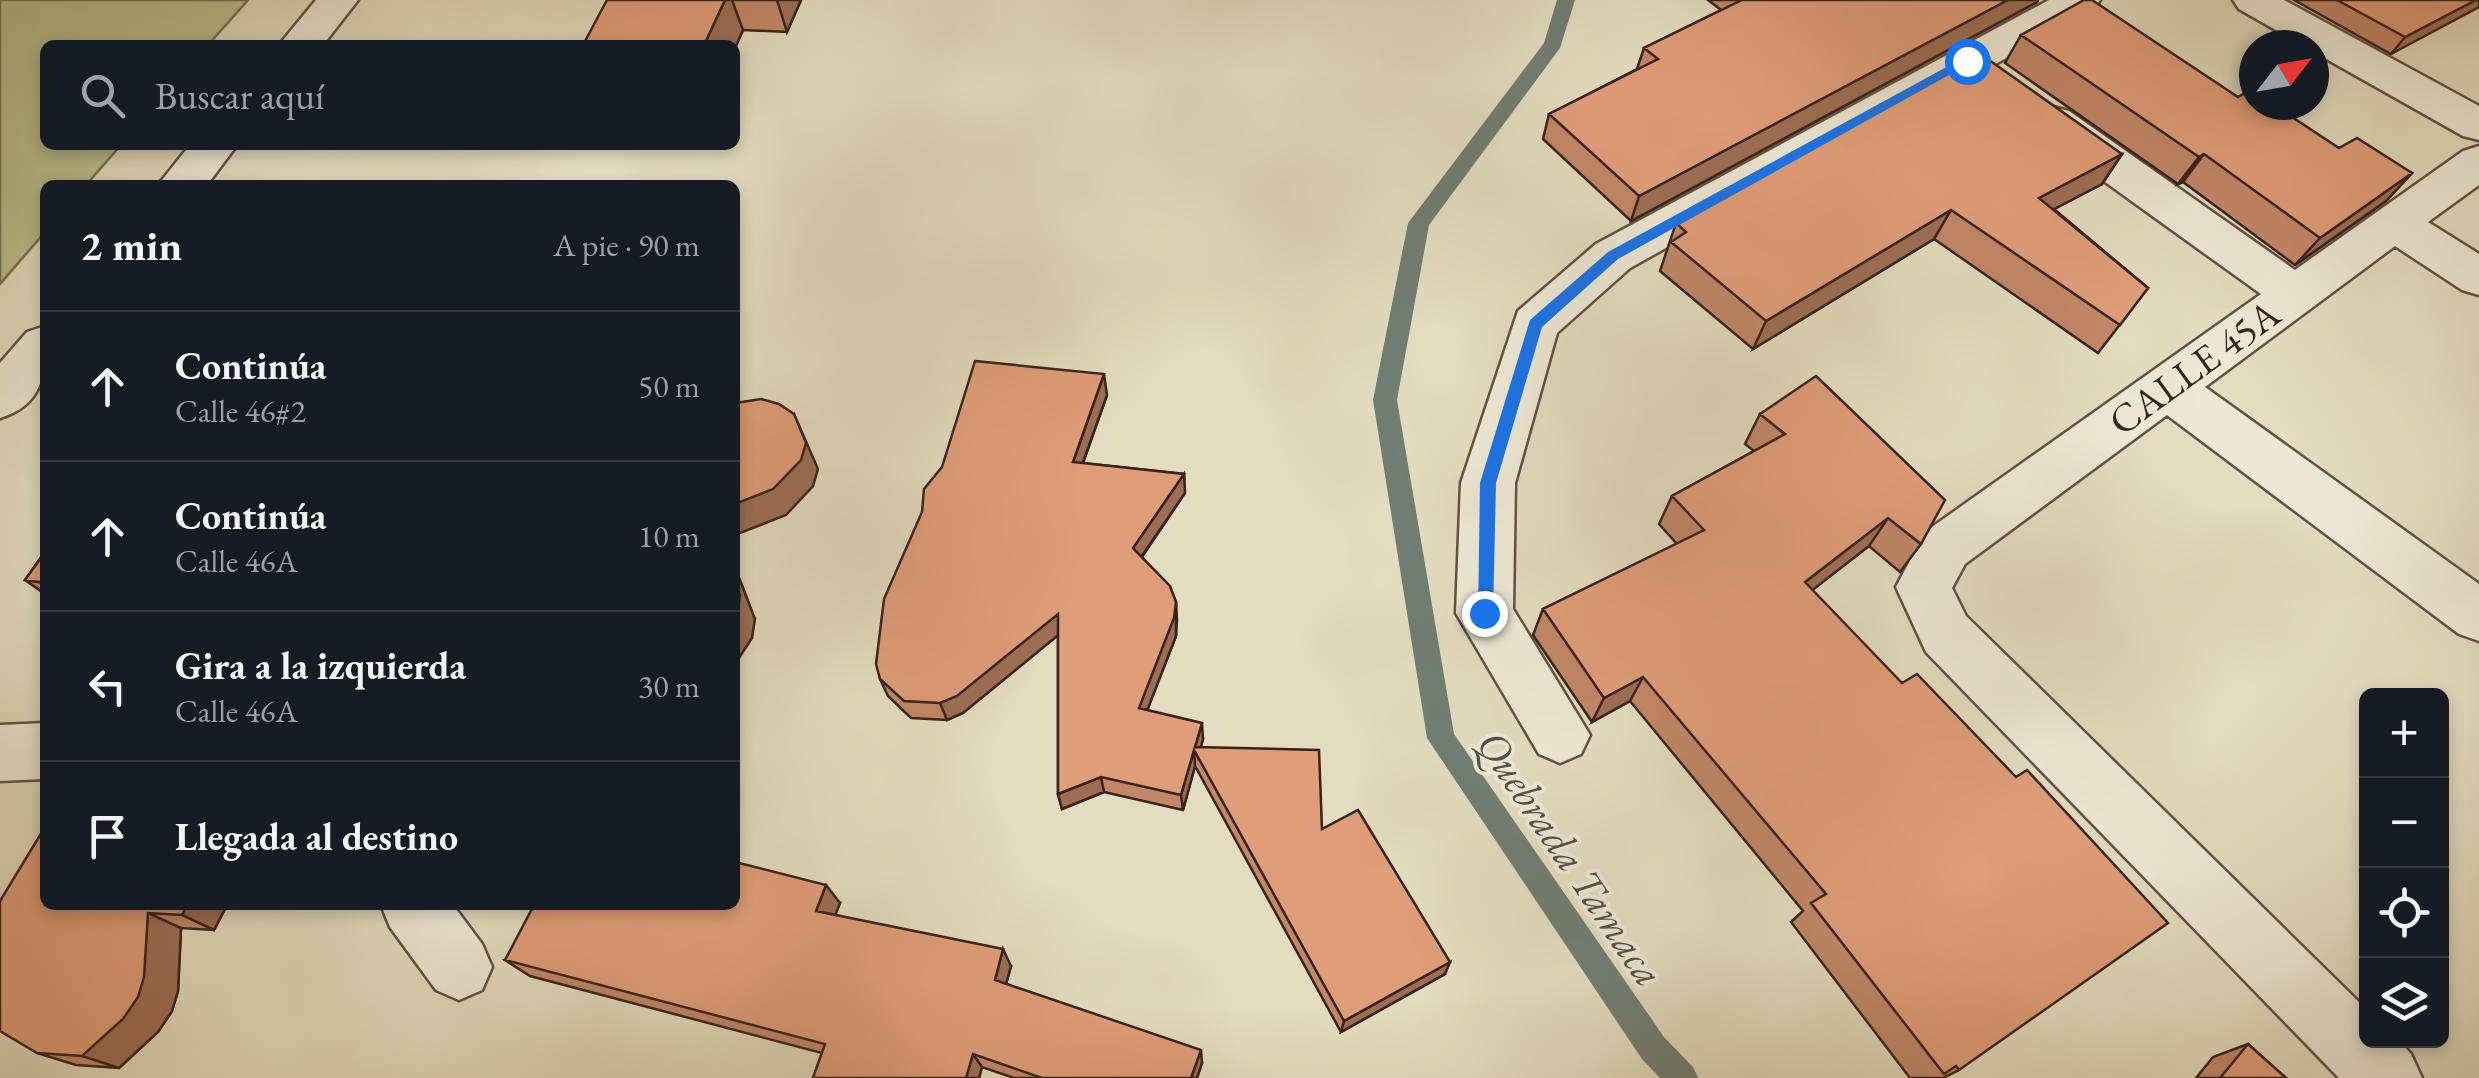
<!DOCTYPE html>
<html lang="es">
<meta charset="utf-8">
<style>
body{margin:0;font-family:"EB Garamond",serif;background:#242831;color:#f1f3f6}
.controls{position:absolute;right:30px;bottom:30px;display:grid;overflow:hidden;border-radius:15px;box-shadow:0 5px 15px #0003}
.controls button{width:90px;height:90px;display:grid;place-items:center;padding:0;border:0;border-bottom:2px solid #363941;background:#171b24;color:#f1f3f6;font:50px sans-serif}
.compass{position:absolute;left:2239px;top:30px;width:90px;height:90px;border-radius:50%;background:#171b24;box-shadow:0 5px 15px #0003;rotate:59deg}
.stop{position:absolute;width:30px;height:30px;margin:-22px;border:8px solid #1a73e8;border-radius:50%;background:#fff}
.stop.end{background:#1a73e8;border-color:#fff;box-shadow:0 2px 10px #0008}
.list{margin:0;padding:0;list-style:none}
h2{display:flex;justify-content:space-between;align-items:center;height:130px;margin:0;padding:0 40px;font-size:42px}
h2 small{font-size:32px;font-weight:400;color:#9ea1a6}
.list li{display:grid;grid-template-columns:65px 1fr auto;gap:30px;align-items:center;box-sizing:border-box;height:150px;padding:0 40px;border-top:2px solid #363941}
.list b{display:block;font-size:38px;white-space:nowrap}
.list p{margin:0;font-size:32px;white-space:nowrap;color:#9ea1a6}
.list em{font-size:32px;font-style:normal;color:#9ea1a6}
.icon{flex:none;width:55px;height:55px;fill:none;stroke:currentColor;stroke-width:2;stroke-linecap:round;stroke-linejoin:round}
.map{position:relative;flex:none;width:2479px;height:1078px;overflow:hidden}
.search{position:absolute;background:#171b24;box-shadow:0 5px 15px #0003;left:40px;top:40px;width:700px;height:110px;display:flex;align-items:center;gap:25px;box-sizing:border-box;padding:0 35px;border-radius:15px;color:#9ea1a6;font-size:38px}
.panel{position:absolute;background:#171b24;box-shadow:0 5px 15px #0003;left:40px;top:180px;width:700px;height:730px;border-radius:15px}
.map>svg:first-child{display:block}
</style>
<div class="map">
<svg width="2479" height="1078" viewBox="0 0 2479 1078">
<rect width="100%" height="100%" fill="#e3dcc0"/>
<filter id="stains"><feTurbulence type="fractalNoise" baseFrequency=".002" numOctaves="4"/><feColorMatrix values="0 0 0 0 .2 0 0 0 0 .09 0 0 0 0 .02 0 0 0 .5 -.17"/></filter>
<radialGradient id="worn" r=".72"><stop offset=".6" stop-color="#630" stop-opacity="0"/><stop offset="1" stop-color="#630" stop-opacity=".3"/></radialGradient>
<!-- green -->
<path fill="#b9bf8e" stroke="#787054" stroke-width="2.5" d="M0,0H248L208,45H45V145H121L86,185H45V232L0,284Z"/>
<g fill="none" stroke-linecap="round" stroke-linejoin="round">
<!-- stream -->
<path fill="#707e74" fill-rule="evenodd" d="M1557,0H1575L1560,48L1429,225L1397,400L1454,734L1664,1037L1693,1067L1698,1078H1660L1642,1059L1427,738L1373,400L1408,223L1544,43Z"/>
<!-- minor casing -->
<g stroke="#635044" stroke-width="5">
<path id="minor" d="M316,0H358L323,45H279Z
M2049,0H2100L2094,9L1630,268L1557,333L1515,483L1513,609L1590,735L1581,754L1560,763L1539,754L1456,613L1461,483L1518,311L1596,244Z
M2233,0H2284L2479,106V140L2463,136L2314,52V45H2302L2239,9Z
M2053,107L2069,111L2295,270L2463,151L2479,146V185L2428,222L2479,254V295L2462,290L2395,246L2205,387L2479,584V641L2459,634L2167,415L1965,564L1952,588L1966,616L2366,1009V1040H2398L2411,1054L2422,1078H2339L1926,652L1896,587L1925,532L2261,294L2037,133L2031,122L2037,111Z
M190,145H237L207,185H158Z
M45,326C45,368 48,403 0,418V363L27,332Z
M45,723V779L0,781V725Z
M381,905H453L482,944L492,967L482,990L459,1000L436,990L390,927Z"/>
</g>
<!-- minor -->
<use href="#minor" fill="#ede8d6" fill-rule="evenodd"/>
</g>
<!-- wall -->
<path fill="#c18768" stroke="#38221a" stroke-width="2.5" d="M607,0H801L787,32L743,30L735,48V45Z
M1708,0H2038L2037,2L1631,221L1543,139L1549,114L1637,69L1644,48L1721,10Z
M2294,0H2479L2391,54Z
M2021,35L2339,148L2412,173L2386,201L2295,265L2183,182L2178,184L2005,63Z
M2122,154L2102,184L2054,209L2148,288L2098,353L1934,239L1753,349L1660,271L1676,223Z
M1107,395L1083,463L1184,474L1185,493L1142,557L1176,602L1177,620L1176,636L1147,710L1203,739L1200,747L1322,829L1445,974L1341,1032L1195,766L1183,810L1104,792L1062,809L1058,794V635L963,713L947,720L911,718L888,696L880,679Z
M1760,414L1921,544L1900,572L1869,546L1812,590L1959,1070L1943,1078H1910L1791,922L1803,911L1630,701L1592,722L1533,635L1543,609L1677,544L1659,524L1672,496L1754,451L1745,444Z
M45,552V594L25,580Z
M0,901L227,905L214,930L181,928L178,991L172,1011L158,1032L119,1068L76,1065L37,1053Z
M840,903L835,915L1011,966L1006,984L1202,1063L1197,1078H1014L982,1067L979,1078H813L822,1053L530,976L505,960Z
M2248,1044L2286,1078H2196L2213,1057Z"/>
<!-- shaded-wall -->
<path fill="#9d6e55" stroke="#38221a" stroke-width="2.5" d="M725,0H732L743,30L735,48V45H704Z
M777,0H801L787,32Z
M2008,0H2038L2037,2L1631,221L1639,196Z
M2476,0H2479V7L2391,54L2405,37Z
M2122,154L2102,184L2020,227L2039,198Z
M2204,154L2183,182L2178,184L2199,157Z
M2412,173L2386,201L2295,265L2320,238Z
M1951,210L1934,239L1753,349L1766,321Z
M1104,374L1107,395L1076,482L1073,462Z
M794,414L818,469L813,486L786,515L735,535V504Z
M1184,474L1185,493L1135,566L1133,548Z
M1888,518L1869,546L1788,609L1805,582Z
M735,567L755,619L752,638L735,664Z
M1176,602V636L1142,724L1139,708Z
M1058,614L1062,632L963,713L947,720L940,703Z
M1643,677L1630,701L1592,722L1604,698Z
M1202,723L1203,739L1198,757L1195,747Z
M1194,750L1195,766L1183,810L1181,795Z
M1101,777L1104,792L1062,809L1058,794Z
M826,885L840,903L830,928L816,911Z
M187,905H227L214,930L182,915Z
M148,913L181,928L178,991L172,1011L158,1032L119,1068L82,1056Z
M1003,949L1011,966L1003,995L995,980Z
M1450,962L1445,974L1341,1032L1344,1021Z
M1201,1050L1202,1063L1197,1078H1191Z
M973,1054L982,1067L979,1078H966Z"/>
<!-- building -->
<path fill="#e09d79" stroke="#38221a" stroke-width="2.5" d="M607,0H725L704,45H583Z
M1742,0H2008L1639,196L1549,114L1658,59L1644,48Z
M2084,0H2092L2238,97L2250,90L2254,92V105H2274L2339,148L2357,138L2412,173L2320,238L2204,154L2199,157L2021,35Z
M2337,0H2476L2405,37Z
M1982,55L2122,154L2039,198L2148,288L2120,325L1951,210L1766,321L1671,242L1686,232L1676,223Z
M975,361L1104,374L1073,462L1184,474L1133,548L1170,586L1176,602L1174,618L1139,708L1202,723L1195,747L1319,750L1322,829L1358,810L1450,962L1344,1021L1194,750L1181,795L1101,777L1058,794V614L957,696L940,703L904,701L880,679L876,664L884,599L922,512L924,489L942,467Z
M1816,376L1945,500L1921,544L1888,518L1805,582L1902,683L1917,674L2016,777L2027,770L2168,923L1959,1070L1956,1066L1944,1074L1811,903L1826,894L1643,677L1604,698L1543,609L1704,530L1672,496L1785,434L1760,414Z
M761,399L779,404L794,414L806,443L801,460L773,489L735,504V403Z
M45,552V583L25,580Z
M735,581L740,595L737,614L735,618Z
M45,827V905H187L182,915L148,913L144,977L138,997L123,1019L82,1056L37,1053L0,1031V901Z
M735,862L826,885L816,911L1003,949L995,980L1201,1050L1191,1078H1042L973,1054L966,1078H813L825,1044L505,960L534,905H735Z
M2248,1044L2286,1078H2220Z"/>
<!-- route -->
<path fill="#1a73e8" d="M1963,58L1974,61L1618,259L1542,327L1496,483L1493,613L1484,620L1478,618L1480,483L1530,320L1608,252Z"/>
<g text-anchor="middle" stroke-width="8" stroke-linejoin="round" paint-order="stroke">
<!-- street labels -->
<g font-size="40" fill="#38221a" stroke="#ede8d6">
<text transform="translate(2194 367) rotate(-36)" y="14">CALLE 45A</text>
</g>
<!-- water labels -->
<g font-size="42" font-style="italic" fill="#545047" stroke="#ede8d6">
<text transform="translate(1571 858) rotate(56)" y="15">Quebrada Tamaca</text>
</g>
</g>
<rect width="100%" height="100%" filter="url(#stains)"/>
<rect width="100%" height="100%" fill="url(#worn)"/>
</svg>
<div class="controls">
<button>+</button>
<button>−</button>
<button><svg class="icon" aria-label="locate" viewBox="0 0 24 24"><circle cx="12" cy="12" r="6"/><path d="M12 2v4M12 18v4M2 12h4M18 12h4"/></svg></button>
<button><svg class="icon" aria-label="layers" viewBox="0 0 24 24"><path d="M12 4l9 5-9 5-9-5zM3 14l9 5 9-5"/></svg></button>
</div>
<svg class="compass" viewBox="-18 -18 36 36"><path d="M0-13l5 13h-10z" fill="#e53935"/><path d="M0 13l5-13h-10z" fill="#9ea1a6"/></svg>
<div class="stop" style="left:1967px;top:61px"></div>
<div class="stop end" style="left:1484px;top:613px"></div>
<div class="search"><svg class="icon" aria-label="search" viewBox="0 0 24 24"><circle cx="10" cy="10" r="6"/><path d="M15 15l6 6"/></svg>Buscar aquí</div>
<section class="panel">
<h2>2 min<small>A pie · 90 m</small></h2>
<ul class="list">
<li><svg class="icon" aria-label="ahead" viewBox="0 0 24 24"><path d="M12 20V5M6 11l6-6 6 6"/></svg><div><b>Continúa</b><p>Calle 46#2</p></div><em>50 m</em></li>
<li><svg class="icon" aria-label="ahead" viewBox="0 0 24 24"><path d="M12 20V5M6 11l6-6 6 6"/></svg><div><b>Continúa</b><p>Calle 46A</p></div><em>10 m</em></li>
<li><svg class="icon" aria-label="left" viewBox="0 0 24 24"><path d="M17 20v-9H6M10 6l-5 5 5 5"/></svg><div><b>Gira a la izquierda</b><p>Calle 46A</p></div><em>30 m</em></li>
<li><svg class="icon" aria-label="arrive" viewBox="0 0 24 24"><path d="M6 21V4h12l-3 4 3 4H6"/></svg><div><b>Llegada al destino</b></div></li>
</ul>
</section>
</div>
